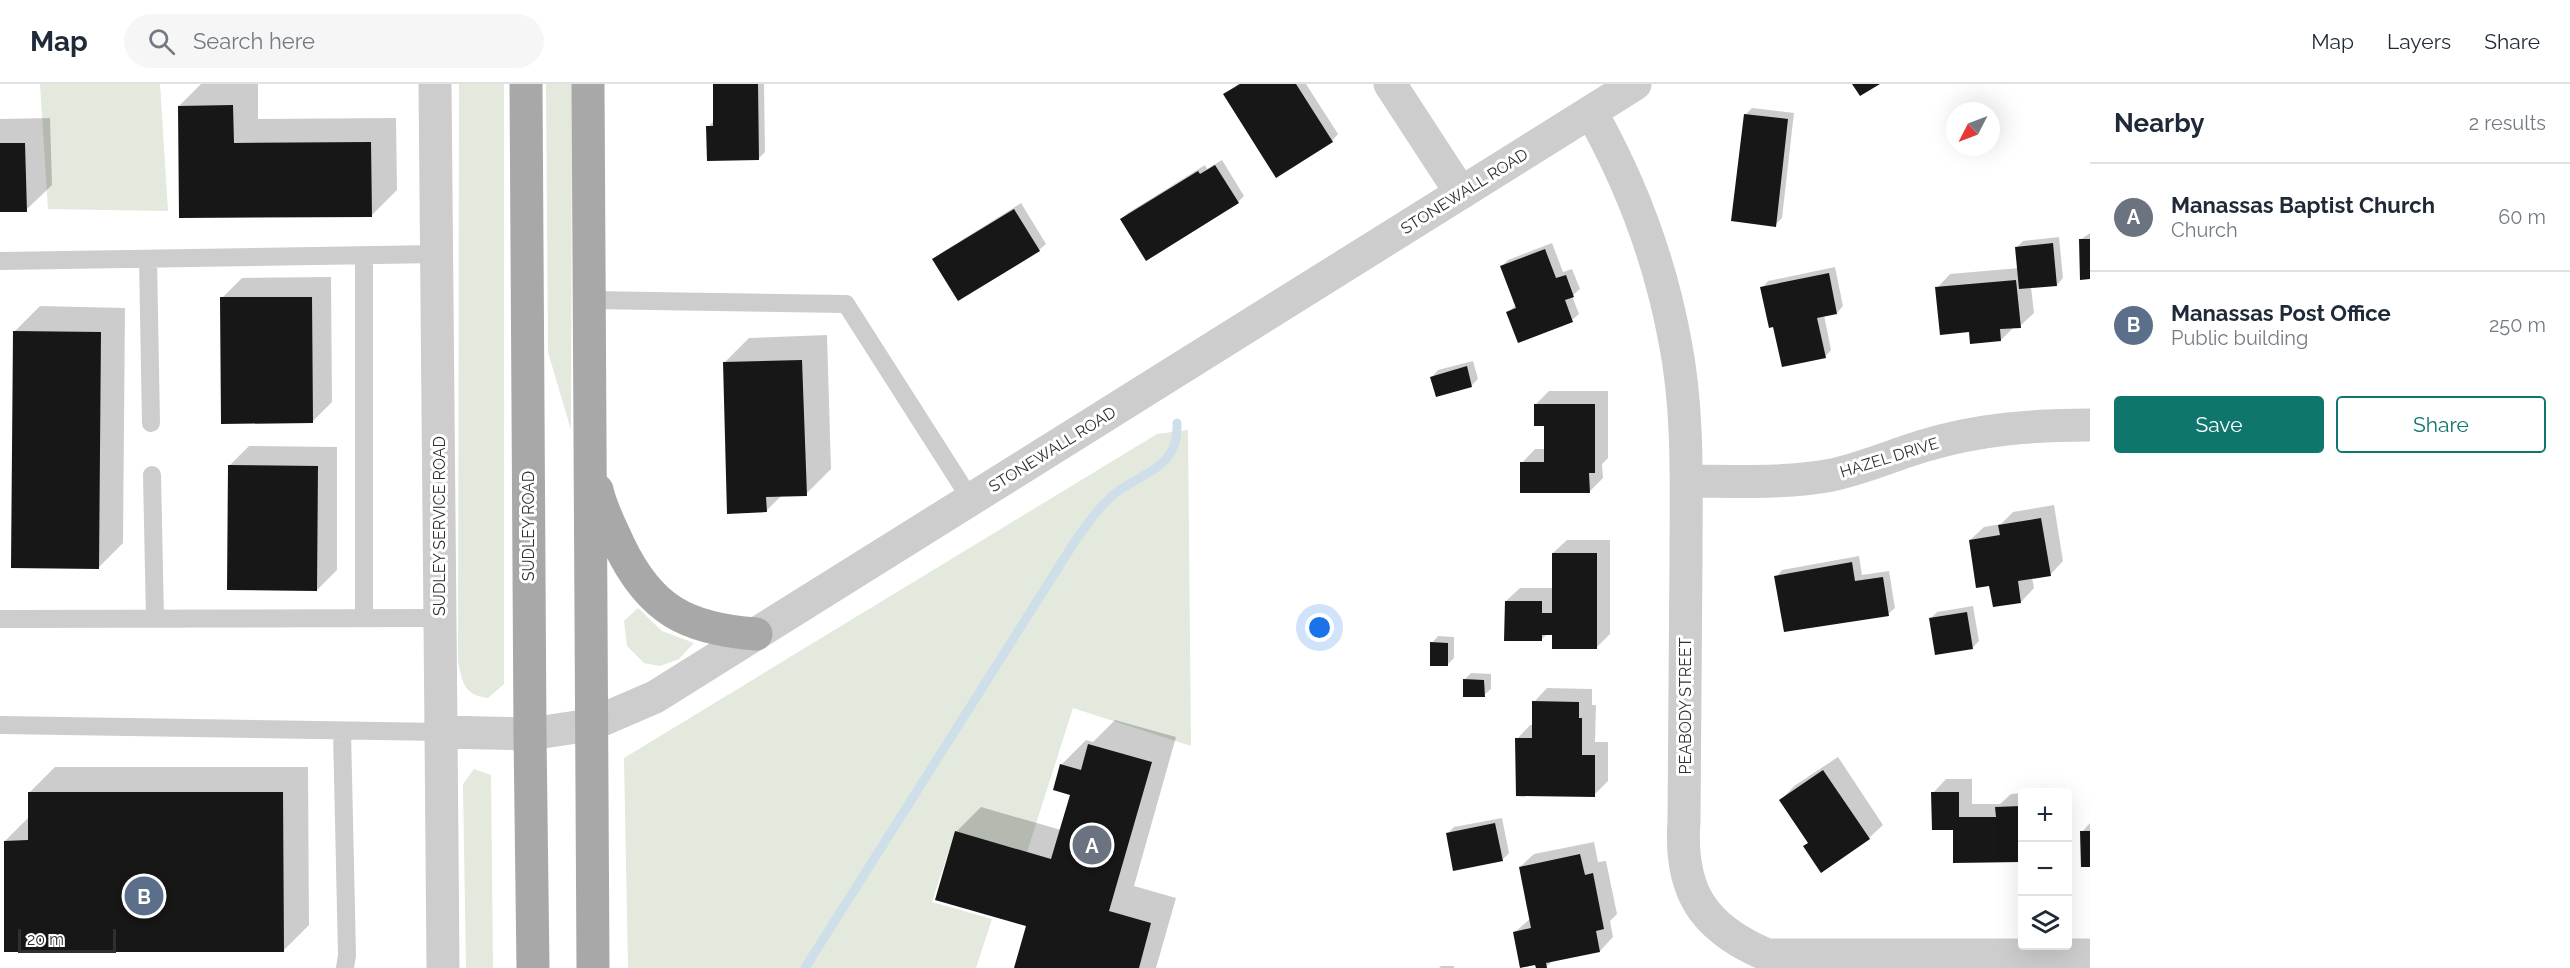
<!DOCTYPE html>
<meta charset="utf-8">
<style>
body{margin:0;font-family:Raleway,sans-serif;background:#f6f6f7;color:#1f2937}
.controls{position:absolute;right:18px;bottom:18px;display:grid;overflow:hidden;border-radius:6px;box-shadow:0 6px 24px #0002}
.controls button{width:54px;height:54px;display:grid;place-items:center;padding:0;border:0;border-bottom:2px solid #e0e1e3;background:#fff;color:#1f2937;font:30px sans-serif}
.compass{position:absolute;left:1946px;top:18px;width:54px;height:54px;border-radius:50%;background:#fff;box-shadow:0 6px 24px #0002;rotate:228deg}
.scale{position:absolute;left:18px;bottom:15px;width:98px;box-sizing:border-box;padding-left:6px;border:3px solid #303030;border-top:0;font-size:16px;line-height:21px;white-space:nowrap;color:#303030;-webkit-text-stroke:4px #fff;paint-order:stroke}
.you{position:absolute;left:1320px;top:544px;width:21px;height:21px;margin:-15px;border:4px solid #fff;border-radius:50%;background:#1a73e8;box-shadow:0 0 0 9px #1a73e833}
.badge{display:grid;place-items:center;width:39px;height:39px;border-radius:50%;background:#0f766e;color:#fff;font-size:20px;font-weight:700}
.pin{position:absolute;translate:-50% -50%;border:3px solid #fff;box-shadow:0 2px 6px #0006}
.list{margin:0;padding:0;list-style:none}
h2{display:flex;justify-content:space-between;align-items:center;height:78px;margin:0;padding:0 24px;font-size:26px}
h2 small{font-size:20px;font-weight:400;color:#747a83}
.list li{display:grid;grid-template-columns:39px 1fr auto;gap:18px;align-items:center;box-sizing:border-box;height:108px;padding:0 24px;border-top:2px solid #e0e1e3}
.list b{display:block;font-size:22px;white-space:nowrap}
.list p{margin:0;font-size:20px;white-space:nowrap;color:#747a83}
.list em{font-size:20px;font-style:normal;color:#747a83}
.actions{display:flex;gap:12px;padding:18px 24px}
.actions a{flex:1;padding:14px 0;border:2px solid #0f766e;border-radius:6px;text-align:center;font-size:21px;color:#0f766e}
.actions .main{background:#0f766e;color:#fff}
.icon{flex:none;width:33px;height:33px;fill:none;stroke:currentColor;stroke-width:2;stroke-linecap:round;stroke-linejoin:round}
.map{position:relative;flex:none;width:2090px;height:884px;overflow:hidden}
header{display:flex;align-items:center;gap:36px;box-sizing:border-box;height:84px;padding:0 30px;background:#fff;border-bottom:2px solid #e0e1e3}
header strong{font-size:28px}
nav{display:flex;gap:33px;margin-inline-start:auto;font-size:21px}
.search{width:420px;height:54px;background:#f6f6f7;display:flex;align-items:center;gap:15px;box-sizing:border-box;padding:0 21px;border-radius:33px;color:#747a83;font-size:22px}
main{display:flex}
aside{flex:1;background:#fff}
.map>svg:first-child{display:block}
</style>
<header>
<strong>Map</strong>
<div class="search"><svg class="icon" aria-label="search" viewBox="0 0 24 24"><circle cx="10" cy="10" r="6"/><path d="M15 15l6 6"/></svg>Search here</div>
<nav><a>Map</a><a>Layers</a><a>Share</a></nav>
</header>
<main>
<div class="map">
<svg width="2090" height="884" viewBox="0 0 2090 884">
<rect width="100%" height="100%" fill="#fff"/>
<!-- green -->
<path fill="#e3e9dd" d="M40,0H160L168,127L48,125Z
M459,0H504V600L488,614C464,611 463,600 458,578Z
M546,0H572L571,346L548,268Z
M1188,346L1191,662L1073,624L1027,768L955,748L932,818L992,835L976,884H628L624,674L1157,350Z
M638,524L662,547L694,559L679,575L660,582L644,579L627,562L624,537Z
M474,685L491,691L493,884H466L463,700Z"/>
<!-- shadow -->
<path fill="#0003" d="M201,0H258V35L396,34L397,106L372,131L180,132L179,22Z
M715,0H764L765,68L759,74L708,43L715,36Z
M1238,0H1306L1338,50L1332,57L1225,11Z
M1752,24L1794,29L1782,134L1775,141L1745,31Z
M50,34L52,101L26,126L0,127V35Z
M1222,76L1244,112L1238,118L1122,135L1128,129L1205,81L1207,85Z
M1021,119L1046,160L1039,166L934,175L941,169Z
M2090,149V194L2080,156Z
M2059,153L2063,194L2057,201L2031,203L2034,229L2020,242L2014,243L2001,256L1971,247L1937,204L1950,190L2019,184L2017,163L2023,157Z
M1552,159L1563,188L1572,185L1580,205L1572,212L1579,230L1572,236L1508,228L1516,221L1502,182L1508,176Z
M1835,183L1843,222L1837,229L1824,231L1831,266L1825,273L1774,242L1762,204L1768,197Z
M331,193L332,318L312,338L222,214L242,194Z
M40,222L125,224L123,459L98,484L14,248Z
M827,251L831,385L806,410L782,411L766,427L724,279L749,254Z
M1473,277L1478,295L1471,302L1432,293L1438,286Z
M1549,307H1608V374L1602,380L1603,394L1589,408L1522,379L1535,365H1545V340L1536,320Z
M249,362L337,363V486L317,506L229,382Z
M2054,421L2063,477L2050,491L2032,493L2034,504L2021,518L1990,500L1970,456L1984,443L2001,440L2013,428Z
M1567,456H1610V550L1596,564L1553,550H1547L1541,556L1506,517L1520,504H1553V469Z
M1859,472L1862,491L1889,487L1895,524L1888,530L1776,493L1782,486Z
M1973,522L1979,557L1972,564L1930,535L1937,528Z
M1438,552L1454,553V574L1447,581L1432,559Z
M1471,589L1491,590V605L1484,611L1464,596Z
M1547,604L1592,605V621H1596L1595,658H1608V697L1594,711L1517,655L1530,641H1534V618Z
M1115,636L1176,653L1134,802L1176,814L1156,884H1016L1028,841L956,748L981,723L1061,746L1072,709L1061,681L1086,656L1093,658Z
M1838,673L1883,741L1869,754L1781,716L1794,702Z
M55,683H308L309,841L283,867L5,757L29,733L30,708Z
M1946,695H1972V720H2000L2011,710L2022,709V777L1955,778L1954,744L1933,709Z
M1502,734L1509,769L1502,776L1447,750L1454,743Z
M2090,739V781L2082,748Z
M1594,758L1598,778L1606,777L1617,830L1610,837L1613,853L1600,867L1554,876L1546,883L1537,884L1515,848L1531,834L1520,783L1534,770Z
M1441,882H1454V884H1439Z"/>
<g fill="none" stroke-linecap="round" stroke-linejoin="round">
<!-- stream -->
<path stroke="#cedfe9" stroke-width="9" d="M805,884L1077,454C1089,438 1101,420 1117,408C1147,386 1179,383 1177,339"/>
</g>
<!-- building -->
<path fill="#171717" d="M713,0H758L759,76L707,77L706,42H713Z
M1240,0H1296L1333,58L1276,94L1223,10Z
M1852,0H1880L1860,12Z
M233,21L234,59L371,58L372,133L179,134L178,22Z
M1744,30L1788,35L1776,143L1731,137Z
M0,59H25L27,128H0Z
M1215,81L1239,119L1146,177L1120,135L1198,87L1200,90Z
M1014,125L1040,167L958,217L932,175Z
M2079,155H2090V195L2080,196Z
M2053,159L2057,202L2019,205L2015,163Z
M1545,165L1556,194L1566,191L1574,213L1565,216L1573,238L1518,259L1506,228L1516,224L1500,182Z
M1829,189L1837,230L1817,234L1826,274L1782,283L1773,243L1769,244L1760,203Z
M2016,196L2021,244L2000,245L2001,257L1970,260L1969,248L1940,251L1935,203Z
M220,213H312L313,339L221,340Z
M13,247L101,248L99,485L11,484Z
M802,276L807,412L766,413L767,428L727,430L723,278Z
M1467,282L1472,303L1436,313L1430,293Z
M1534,320H1595V389H1589L1590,409H1520V378H1544V342H1534Z
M228,381L318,382L317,507L227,506Z
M2041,434L2051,492L2018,497L2021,519L1993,523L1989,502L1976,504L1969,456L2000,451L1998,441Z
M1552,469H1597V565H1552V551H1542V557H1504L1505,517H1542V529H1552Z
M1852,478L1855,497L1883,493L1889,532L1784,548L1774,492Z
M1967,528L1973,565L1935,571L1929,534Z
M1430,558L1448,559V582H1430Z
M1463,595L1484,596L1485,613H1463Z
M1532,617L1579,618V634H1582V671H1595V713L1516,712L1515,654H1532Z
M1088,660L1152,678L1109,827L1151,839L1139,884H1014L1026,842L935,816L955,747L1051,775L1070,711L1053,706L1060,680L1081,686Z
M1823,686L1870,755L1821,789L1803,762L1808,759L1779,716Z
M28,708H283L284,868H4V757L28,756Z
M1931,708H1959V733H1996L1995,723L2022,722V778L1953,779V746H1932Z
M1495,739L1503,777L1453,787L1446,749Z
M2080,747H2090V783H2081Z
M1580,770L1585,791L1593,789L1604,845L1596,847L1600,868L1546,879L1547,884H1536L1535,881L1520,884L1513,848L1531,844L1519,783Z"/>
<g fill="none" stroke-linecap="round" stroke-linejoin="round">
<!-- service -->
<path stroke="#cdcdcd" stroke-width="18" d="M148,175L151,339
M0,177L437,170
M589,216L846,220L971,416
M152,391L155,535
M364,534V171
M0,535L440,534
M0,641L441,648
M342,647L347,871L345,884"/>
<!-- minor -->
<path stroke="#cdcdcd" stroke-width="33" d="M435,0L441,648
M1390,0L1461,109
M1591,28C1631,99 1660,176 1675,257C1689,328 1686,402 1686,474C1686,562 1685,650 1684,737C1679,807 1703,844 1767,871H2090
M1687,397C1735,397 1784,400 1832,391C1864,384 1893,371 1923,362C1979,345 2033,341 2090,341"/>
<!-- tertiary -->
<path stroke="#cdcdcd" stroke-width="33" d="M443,884L441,648L530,650L590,641L655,613L1635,0"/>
<!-- primary -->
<path stroke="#a8a8a8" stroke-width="33" d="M526,0L530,650L533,884
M588,0L593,884
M597,406C601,425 611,443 619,461C650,526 687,545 756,550"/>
</g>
<g text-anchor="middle" stroke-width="6" stroke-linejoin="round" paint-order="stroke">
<!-- street labels -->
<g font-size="16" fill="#303030" stroke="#fff">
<text transform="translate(1464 107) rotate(-32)" y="6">STONEWALL ROAD</text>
<text transform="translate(1052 365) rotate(-32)" y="6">STONEWALL ROAD</text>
<text transform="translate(1889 373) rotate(-17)" y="6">HAZEL DRIVE</text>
<text transform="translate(439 442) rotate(-90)" y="6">SUDLEY SERVICE ROAD</text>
<text transform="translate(528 442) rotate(-90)" y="6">SUDLEY ROAD</text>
<text transform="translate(1685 622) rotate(-90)" y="6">PEABODY STREET</text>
</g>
</g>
</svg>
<div class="controls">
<button>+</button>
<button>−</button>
<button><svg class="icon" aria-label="layers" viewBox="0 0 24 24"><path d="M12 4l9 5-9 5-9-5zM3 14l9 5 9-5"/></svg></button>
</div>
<svg class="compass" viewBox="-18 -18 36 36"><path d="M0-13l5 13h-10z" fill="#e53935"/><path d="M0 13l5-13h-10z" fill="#747a83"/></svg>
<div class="scale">20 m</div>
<div class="you"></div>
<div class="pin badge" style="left:1092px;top:761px;background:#6b7280">A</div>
<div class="pin badge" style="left:144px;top:812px;background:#5c6f8a">B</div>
</div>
<aside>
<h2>Nearby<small>2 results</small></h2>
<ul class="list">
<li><span class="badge" style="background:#6b7280">A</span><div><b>Manassas Baptist Church</b><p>Church</p></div><em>60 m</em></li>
<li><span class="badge" style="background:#5c6f8a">B</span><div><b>Manassas Post Office</b><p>Public building</p></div><em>250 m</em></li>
</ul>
<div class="actions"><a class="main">Save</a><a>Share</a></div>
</aside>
</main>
